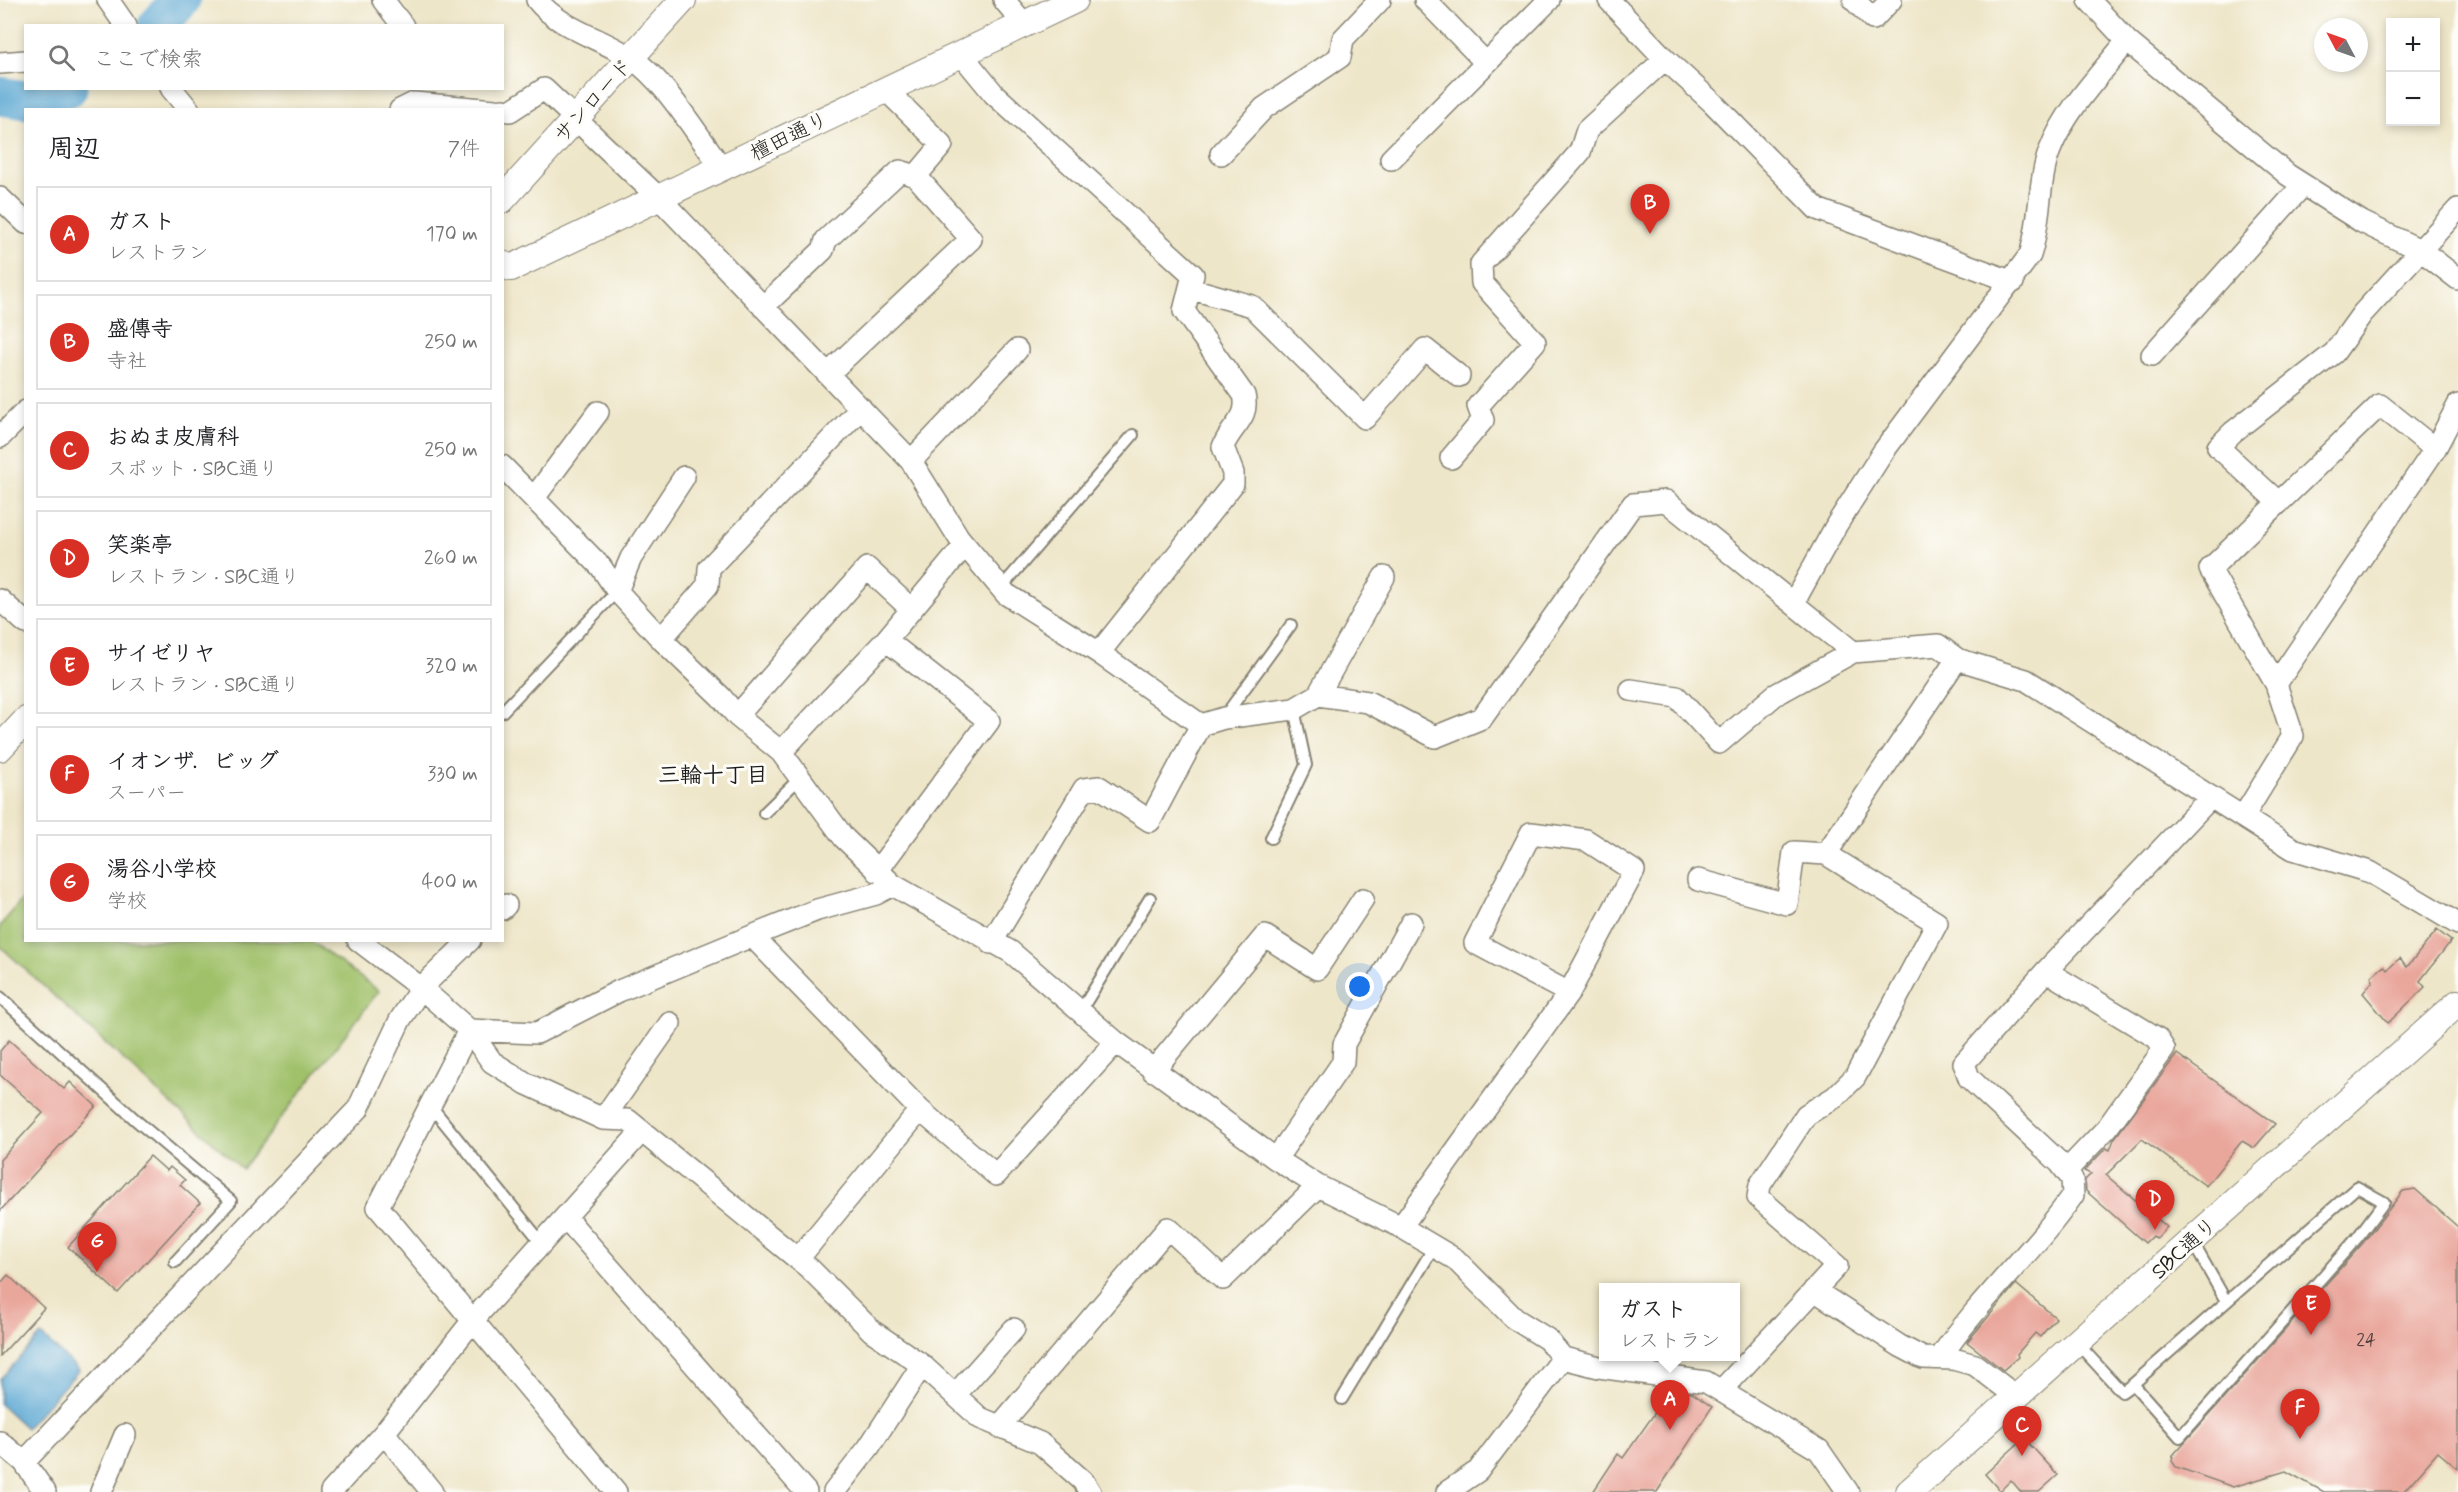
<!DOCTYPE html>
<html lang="ja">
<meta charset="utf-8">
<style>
body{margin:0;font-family:Mynerve,"Klee One",sans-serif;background:#f6f6f6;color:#202124}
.controls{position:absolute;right:18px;top:18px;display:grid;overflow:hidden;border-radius:0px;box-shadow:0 3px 9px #0003}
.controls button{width:54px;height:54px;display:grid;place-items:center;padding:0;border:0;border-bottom:2px solid #e0e0e0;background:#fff;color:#202124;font:30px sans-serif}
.compass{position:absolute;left:2314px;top:18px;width:54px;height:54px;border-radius:50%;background:#fff;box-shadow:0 3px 9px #0003;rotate:311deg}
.you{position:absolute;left:1360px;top:987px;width:21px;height:21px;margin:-15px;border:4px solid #fff;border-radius:50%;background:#1a73e8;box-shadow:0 0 0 9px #1a73e833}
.badge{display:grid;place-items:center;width:39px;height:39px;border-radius:50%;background:#d93025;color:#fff;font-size:20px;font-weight:700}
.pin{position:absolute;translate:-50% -50px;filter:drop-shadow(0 2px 3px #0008)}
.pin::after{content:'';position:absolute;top:32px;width:21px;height:18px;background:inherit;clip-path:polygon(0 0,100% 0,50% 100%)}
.popup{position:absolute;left:1599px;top:1283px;width:141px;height:78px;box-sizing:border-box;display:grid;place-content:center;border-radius:0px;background:#fff;filter:drop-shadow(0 2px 4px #0005);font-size:20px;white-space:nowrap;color:#757577}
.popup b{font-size:22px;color:#202124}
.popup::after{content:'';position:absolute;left:50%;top:100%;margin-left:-12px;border:12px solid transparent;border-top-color:#fff}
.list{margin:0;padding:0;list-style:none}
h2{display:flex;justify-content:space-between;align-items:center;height:78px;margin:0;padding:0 24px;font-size:26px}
h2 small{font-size:20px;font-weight:400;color:#757577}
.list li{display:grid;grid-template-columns:39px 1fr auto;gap:18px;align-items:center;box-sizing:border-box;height:96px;margin:0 12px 12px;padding:0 12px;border:2px solid #e0e0e0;border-radius:0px}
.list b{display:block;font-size:22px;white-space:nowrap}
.list p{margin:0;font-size:20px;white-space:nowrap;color:#757577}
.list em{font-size:20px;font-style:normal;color:#757577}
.icon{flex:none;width:33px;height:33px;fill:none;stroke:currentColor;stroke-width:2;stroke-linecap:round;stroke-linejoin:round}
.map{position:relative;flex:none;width:2458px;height:1492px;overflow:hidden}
.search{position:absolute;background:#fff;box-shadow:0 3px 9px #0003;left:24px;top:24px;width:480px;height:66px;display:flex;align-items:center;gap:15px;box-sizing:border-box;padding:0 21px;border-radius:0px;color:#757577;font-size:22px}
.panel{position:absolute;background:#fff;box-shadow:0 3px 9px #0003;left:24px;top:108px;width:480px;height:834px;border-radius:0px}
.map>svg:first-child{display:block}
</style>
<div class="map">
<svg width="2458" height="1492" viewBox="0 0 2458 1492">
<rect width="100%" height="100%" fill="#fdfcf7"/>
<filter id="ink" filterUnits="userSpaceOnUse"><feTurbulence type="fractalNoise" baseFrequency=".0167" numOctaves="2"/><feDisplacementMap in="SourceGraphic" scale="12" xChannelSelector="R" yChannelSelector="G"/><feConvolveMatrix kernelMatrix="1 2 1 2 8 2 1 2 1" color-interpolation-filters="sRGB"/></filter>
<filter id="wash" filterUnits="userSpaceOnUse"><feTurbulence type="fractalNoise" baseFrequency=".008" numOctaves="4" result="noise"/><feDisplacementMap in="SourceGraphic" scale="24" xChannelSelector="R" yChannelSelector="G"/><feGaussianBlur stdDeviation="1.35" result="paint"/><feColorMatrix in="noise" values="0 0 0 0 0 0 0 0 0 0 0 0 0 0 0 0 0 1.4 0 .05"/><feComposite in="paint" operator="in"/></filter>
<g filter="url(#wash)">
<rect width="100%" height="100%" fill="#eee6c9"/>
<!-- green -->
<path fill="#a0c16a" stroke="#5e6e43" stroke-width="1.5" d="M25,896L26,940L311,941L379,991L242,1169L0,946V926Z"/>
<!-- water -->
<path fill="#5ba7d3" stroke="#3c6278" stroke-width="1.5" d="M41,1335L79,1370L26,1428L0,1404V1379Z"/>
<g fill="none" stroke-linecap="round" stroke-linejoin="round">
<!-- river -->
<path stroke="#5ba7d3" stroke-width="39" d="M157,26L181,0
M0,96L26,100L68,88"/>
</g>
<g id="blocks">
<!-- building -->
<path fill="#e9a69b" d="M2437,930L2451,941L2420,981L2425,987L2388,1023L2363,993L2373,981L2371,977L2384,966L2387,970L2400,958L2407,967Z
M9,1040L64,1089L70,1082L96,1106L0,1211V1160L43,1113L0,1075V1051Z
M2177,1054L2275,1124L2254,1148L2242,1141L2206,1186L2142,1139L2106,1175L2167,1227L2157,1238L2152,1236L2145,1243L2086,1191L2085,1180L2091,1174L2084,1171L2106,1148L2110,1150L2114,1139Z
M150,1156L167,1171L170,1167L185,1180L180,1185L200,1203L118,1293L68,1247Z
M2415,1189L2458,1227V1469L2438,1452L2403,1492H2324L2286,1471L2233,1487L2176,1467L2172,1461L2173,1455L2363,1243L2403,1191Z
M8,1275L44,1308L0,1356V1284Z
M2016,1284L2056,1318L2040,1337L2035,1333L2017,1354L2018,1357L2003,1370L1967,1342Z
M1671,1390L1692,1393L1712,1407L1657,1492H1593L1618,1454L1623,1458Z
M2024,1438L2058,1475L2039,1492H2021L2011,1480L2000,1491L1985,1474Z"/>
</g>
</g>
<g filter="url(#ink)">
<use href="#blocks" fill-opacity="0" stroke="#858172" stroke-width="1.5"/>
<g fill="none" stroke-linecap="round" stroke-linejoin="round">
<!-- service casing -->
<g stroke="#858172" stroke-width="14">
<path id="service" d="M1001,588L1133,435
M502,712L617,591
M1224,717L1291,625
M764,813L800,778
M1271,838L1306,765L1294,709
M0,997L138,1122L231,1201L175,1262
M1080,1012L1150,898
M430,1105L542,1243
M2357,1187L2384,1202L2357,1238L2180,1437L2133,1384Z
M2192,1241L2226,1301
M2078,1344L2122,1392L2133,1384
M1342,1399L1434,1247"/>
</g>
<!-- minor casing -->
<g stroke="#858172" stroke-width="24">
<path id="minor" d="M108,0L126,26
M383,0L403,26
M537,0C560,29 601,38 631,58C665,80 697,135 722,168
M1004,0L1024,24
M1425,0L1486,63
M1609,0L1665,59L1713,103L1817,209L2013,282
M1854,0L1873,19L1891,0
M2089,0L2127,41L2288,175L2362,222L2422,251L2458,279
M962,55L994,94L1193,275L1184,311L1244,395C1250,419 1231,425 1223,447L1233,473V484L1099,653
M0,63L26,61
M171,88L189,110
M885,89L942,145L916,176
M400,110L414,103L495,110
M502,110L510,111L544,89L659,198L911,461L959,538L1006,594L1099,653L1201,725L1224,718L1294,709L1318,695L1368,702L1435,737L1482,718L1633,504L1666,501L1853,652L1938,645L1957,659L2026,680L2293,849L2370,872L2458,924
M1221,154L1264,108L1340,57L1343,39L1380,0
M1391,159L1549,0
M0,198L26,223
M1192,289L1252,306L1365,418L1425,349L1459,376
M763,307L823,250L826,240L900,171L916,176L971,239L828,374
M2152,355L2303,185
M0,437L26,411
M1451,458L1483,420L1478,406L1535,342L1482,283L1481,264L1580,152L1587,130L1665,59
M911,461L1017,350
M502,466L601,567L617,591L661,639L721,697L737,716L781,752L844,838L893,885L1011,952L1116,1042L1276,1159L1318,1186L1401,1227L1455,1259L1515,1319L1547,1339L1563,1358L1599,1367L1706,1382L1819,1450L1848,1492
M534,498L598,412
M2279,503L2218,447L2233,432L2334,353L2362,314L2458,209
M617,591L631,558L684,477
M0,600L26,623
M1794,602L1837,524L1883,452L2030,255C2041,223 2038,179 2050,150C2066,109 2100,75 2127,41
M661,639L708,585L709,568L861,408
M2276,684L2435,449
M1631,690L1677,697L1719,743L1775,695L1853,652
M1318,695L1384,577
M737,716L867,568L911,609
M781,752L886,640L965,545
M2243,817L2293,736L2276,684L2210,569L2380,405L2435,449L2458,405
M877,871L989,721L886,640
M1698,880L1787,904L1794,852L1826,854L1957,659
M502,909L506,905
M752,936L920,1110L996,1175L1116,1042
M358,940L421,988L469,1030L492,1062L527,1084L603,1119L628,1120L810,1269L872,1331L922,1365L980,1418L1040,1443L1083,1481L1090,1492
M991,943L1084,789L1099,787L1150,821L1201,725
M2046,971L2157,1038L2164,1049L2107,1128L2066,1171
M469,1030L378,1207L616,1492
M469,1030L537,1033L619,991L752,936L817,910L876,894L893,885
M1153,1071L1265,936L1317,969L1363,899
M603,1119L670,1023
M1276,1159L1343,1062L1344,1044L1411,923
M565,1217L806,1492
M1401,1227L1569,993L1634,871L1586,840L1531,833L1475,943L1569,993
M798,1259L920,1110
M1814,1290L1900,1346L1923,1358L1953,1359L1975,1365L2017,1397
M1940,1358C1979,1299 2033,1253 2073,1195L2072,1179L2060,1163L1969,1078L1964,1063L2046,971L2211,797
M1721,1391L1837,1266L1758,1197L1760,1185L1806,1115L1835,1097L1855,1077L1937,923L1826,854
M955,1395L1014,1329
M999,1427L1168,1228L1223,1279L1318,1186
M384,1433L432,1492
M0,1442L24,1462L45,1492
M24,1462L358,1109L400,1020L421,988L470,940
M101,1492L125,1435
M331,1492L384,1433L474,1319L641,1132
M834,1492L869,1447L922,1365
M1447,1492L1478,1471L1563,1358"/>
</g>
<!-- tertiary casing -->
<g stroke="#858172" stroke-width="28">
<path id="tertiary" d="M502,200L683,0
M502,264L511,268L1075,0
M0,748L26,720
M1909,1492L2458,1003"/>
</g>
<!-- service -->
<use href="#service" stroke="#fff" stroke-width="10"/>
<!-- minor -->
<use href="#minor" stroke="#fff" stroke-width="21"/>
<!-- tertiary -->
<use href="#tertiary" stroke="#fff" stroke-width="26"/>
</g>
</g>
<g text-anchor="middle" stroke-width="6" stroke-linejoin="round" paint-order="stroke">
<!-- number labels -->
<g font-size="18" fill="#4f3e3c">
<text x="2366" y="1345">24</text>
</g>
<!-- street labels -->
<g font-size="21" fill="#1c1c1c" stroke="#fdfcf7">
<text transform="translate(593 100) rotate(-48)" y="7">サンロード</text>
<text transform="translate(789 136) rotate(-26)" y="7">檀田通り</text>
<text transform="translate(2184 1248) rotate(-42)" y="7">SBC通り</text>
</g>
<!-- neighbourhood labels -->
<g font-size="22" font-weight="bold" fill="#1c1c1c" stroke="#fdfcf7">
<text x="713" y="782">三輪十丁目</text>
</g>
</g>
</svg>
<div class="controls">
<button>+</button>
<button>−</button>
</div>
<svg class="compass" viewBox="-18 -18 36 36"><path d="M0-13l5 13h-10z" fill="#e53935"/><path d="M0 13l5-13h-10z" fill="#757577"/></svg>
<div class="you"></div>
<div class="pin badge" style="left:1670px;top:1430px">A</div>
<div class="popup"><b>ガスト</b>レストラン</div>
<div class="pin badge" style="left:1650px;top:234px">B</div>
<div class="pin badge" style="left:2022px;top:1456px">C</div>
<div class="pin badge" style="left:2155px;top:1230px">D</div>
<div class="pin badge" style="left:2311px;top:1335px">E</div>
<div class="pin badge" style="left:2300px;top:1439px">F</div>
<div class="pin badge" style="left:97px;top:1272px">G</div>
<div class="search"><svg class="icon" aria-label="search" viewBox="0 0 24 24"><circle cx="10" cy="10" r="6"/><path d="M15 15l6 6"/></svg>ここで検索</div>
<section class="panel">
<h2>周辺<small>7件</small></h2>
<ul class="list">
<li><span class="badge">A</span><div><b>ガスト</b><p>レストラン</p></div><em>170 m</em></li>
<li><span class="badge">B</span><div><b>盛傳寺</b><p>寺社</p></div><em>250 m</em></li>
<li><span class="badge">C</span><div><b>おぬま皮膚科</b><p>スポット · SBC通り</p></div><em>250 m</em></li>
<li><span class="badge">D</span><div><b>笑楽亭</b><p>レストラン · SBC通り</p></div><em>260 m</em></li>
<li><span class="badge">E</span><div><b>サイゼリヤ</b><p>レストラン · SBC通り</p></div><em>320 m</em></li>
<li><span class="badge">F</span><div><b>イオンザ．ビッグ</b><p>スーパー</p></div><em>330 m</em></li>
<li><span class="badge">G</span><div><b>湯谷小学校</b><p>学校</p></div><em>400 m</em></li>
</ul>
</section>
</div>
